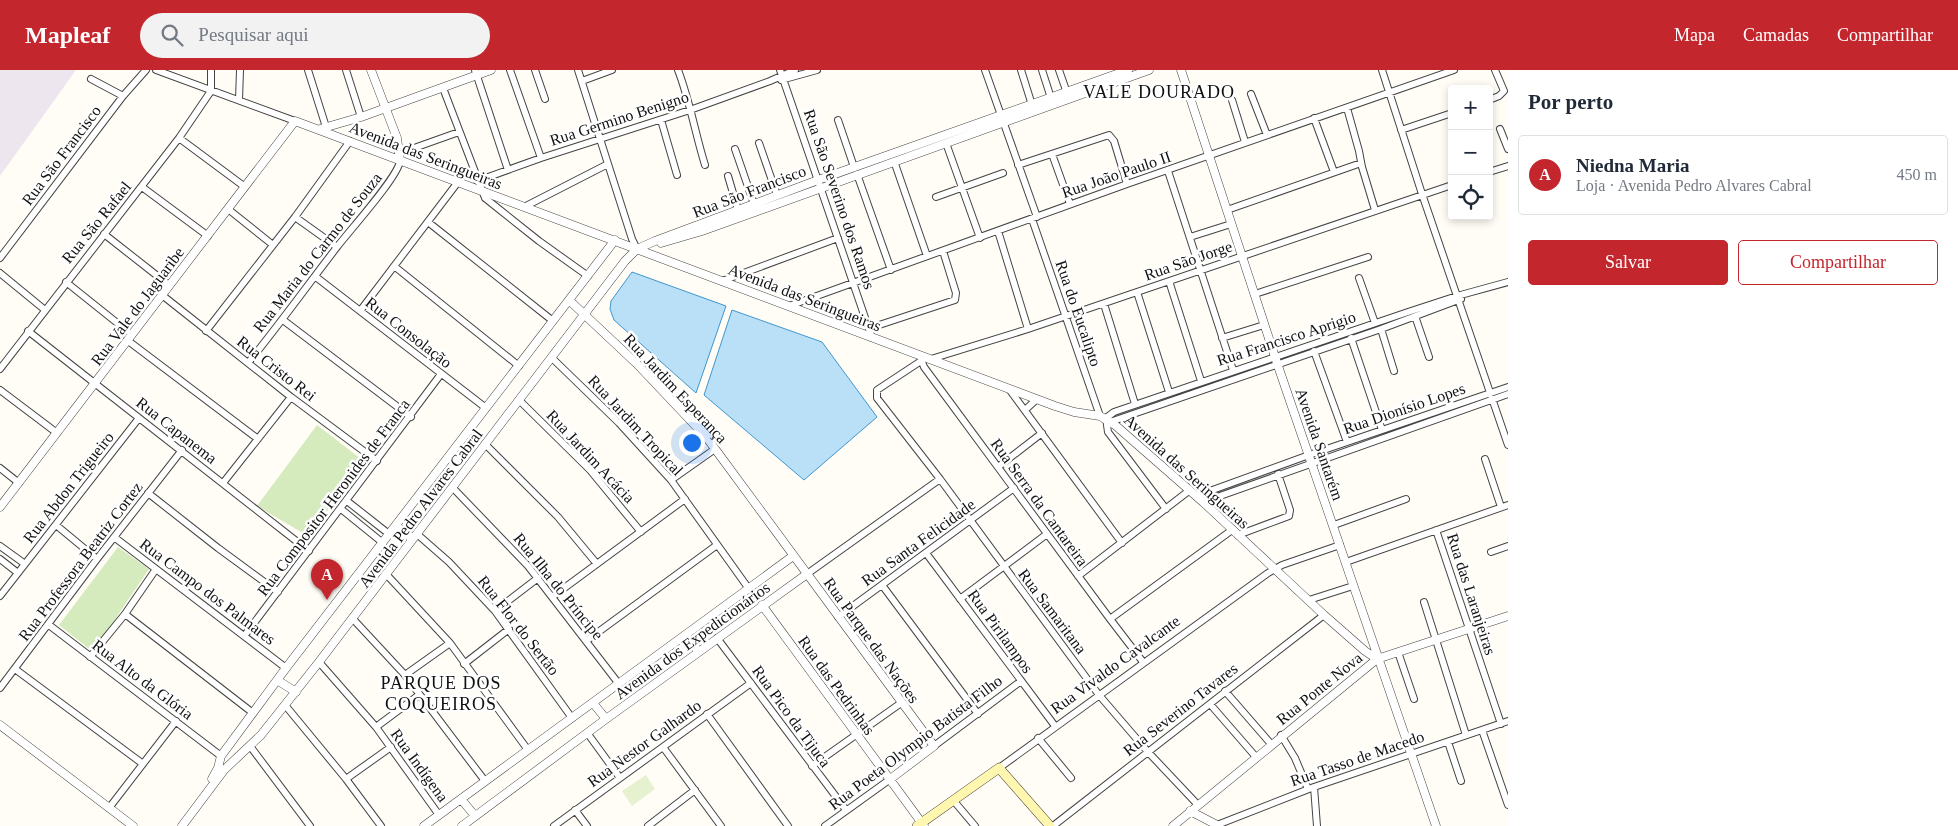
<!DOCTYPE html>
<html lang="pt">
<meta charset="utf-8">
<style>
body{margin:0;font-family:"Times New Roman",serif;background:#f2f2f3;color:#1f2937}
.controls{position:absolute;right:15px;top:15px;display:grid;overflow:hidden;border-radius:5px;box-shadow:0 2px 8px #0003}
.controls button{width:45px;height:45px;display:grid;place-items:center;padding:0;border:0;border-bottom:1px solid #e0e1e3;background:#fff;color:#1f2937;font:25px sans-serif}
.you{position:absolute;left:691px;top:372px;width:18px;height:18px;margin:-12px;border:4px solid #fff;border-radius:50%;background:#1a73e8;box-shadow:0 0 0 8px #1a73e833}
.badge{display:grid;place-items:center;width:32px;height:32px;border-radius:50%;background:#c4262e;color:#fff;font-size:16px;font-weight:700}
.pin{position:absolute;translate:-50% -41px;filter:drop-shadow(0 1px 2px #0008)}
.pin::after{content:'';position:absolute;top:26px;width:18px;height:15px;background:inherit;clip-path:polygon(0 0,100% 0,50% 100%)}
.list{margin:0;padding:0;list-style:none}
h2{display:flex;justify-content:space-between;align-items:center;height:65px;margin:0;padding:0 20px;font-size:21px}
h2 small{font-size:16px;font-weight:400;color:#747a83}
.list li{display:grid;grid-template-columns:32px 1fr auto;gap:15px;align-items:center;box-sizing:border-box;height:80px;margin:0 10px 10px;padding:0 10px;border:1px solid #e0e1e3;border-radius:5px}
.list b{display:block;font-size:19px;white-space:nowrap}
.list p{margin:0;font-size:16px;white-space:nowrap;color:#747a83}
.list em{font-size:16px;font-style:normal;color:#747a83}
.actions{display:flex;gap:10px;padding:15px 20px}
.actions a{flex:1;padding:11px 0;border:1px solid #c4262e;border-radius:5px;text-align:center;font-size:18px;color:#c4262e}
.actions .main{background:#c4262e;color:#fff}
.icon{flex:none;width:28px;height:28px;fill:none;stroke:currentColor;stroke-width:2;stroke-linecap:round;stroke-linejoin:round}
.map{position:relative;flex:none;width:1508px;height:756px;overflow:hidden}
header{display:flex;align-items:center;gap:30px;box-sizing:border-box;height:70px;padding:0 25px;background:#c4262e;color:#fff}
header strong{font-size:24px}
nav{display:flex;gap:28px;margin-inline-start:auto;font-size:18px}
.search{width:350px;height:45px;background:#f2f2f3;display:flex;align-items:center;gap:12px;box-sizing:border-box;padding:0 18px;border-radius:28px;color:#747a83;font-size:19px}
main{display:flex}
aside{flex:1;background:#fff}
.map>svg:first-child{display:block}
</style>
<header>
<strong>Mapleaf</strong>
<div class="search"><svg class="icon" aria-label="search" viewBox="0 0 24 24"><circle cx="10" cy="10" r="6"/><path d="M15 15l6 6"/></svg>Pesquisar aqui</div>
<nav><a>Mapa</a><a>Camadas</a><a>Compartilhar</a></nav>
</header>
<main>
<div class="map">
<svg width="1508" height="756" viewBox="0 0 1508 756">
<rect width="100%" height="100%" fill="#fffdf5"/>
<!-- industrial -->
<path fill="#eee6ef" d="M0,0H76L0,106Z"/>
<!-- green -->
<path fill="#d5ebbd" d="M317,355L365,392L308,466L257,436Z
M118,477L149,499L93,582L59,555Z"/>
<!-- pitch -->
<path fill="#e6f2cf" d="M646,705L655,719L632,736L622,721Z"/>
<!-- water -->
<path fill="#b9e0f7" stroke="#3f96cf" d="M632,202L726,236L696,323L614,250L610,239L611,231Z
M732,240L822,272L877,347L804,410L704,325Z"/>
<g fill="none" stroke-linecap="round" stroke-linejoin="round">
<!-- minor casing -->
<g stroke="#444" stroke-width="8">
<path id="minor" d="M156,0L295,51
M308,0L326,57
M346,0L361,47
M475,0L508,100
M510,0L541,88
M535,0L545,29
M578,0L632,169L637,179
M678,0C690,31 695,63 705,95
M780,0L872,268
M985,0L1037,147
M1021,0L1032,35
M1042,0L1051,28
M1059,0L1067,23
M1382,0L1422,124L1508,375
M91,9L123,26
M781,10L817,0
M582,11L612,0
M443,18L485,128L539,171L588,206
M1251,24L1267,65
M239,30L240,0
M1232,30L1245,72
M1489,30L1499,26L1504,21L1495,0
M1347,38L1359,81L1362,97L1375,140
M1314,48L1334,102
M661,50L677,105
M838,50L854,97
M1500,59L1508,79
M1401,60L1452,43
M179,68L245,117
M759,73L777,125
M946,73L980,168
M735,79L754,134
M400,83L459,62
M1052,84L1070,134
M894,91L927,186
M1018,95L1109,65L1114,71L1127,114
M1168,101L1233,300
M1489,102L1508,96
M857,104L891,200
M728,106L738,140
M477,111L541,88L690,40L770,11L795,0
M142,117L208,166
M936,127L1003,103
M524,137L608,94
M228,139L273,175
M1227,140L1361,93
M295,147L337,177
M1032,149L1100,346
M428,152L553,251
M998,161L1028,259
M104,164L169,215
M1190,167L1231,154
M0,188L123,26L146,0
M394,196L519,296
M0,203L45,240
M316,207L486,338
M1359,208L1375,253
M722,211L838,168
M1169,211L1201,311
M66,212L131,264
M1137,222L1169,322
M1255,224L1368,187
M162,225L291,327L377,391
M1104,234L1135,334
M789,236L1127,114L1454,0
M360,241L458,112
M1415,246L1429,287
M283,250L411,347
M870,258L955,230L956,223L943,181
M1381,259L1394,301
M28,261L309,481
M206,261L295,147L350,71
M1222,268L1264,255
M1351,268L1382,360
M127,270L258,369
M1314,281L1347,372
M552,288L619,353L671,410L749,519
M921,289L924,297L1110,549L1143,592
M931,289L1028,259L1452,115
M921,291L877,320V328L940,409L1099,625L1148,682L1198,735
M248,293C279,255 307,216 337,177C350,160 398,107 400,91
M0,299L179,68L211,21V0
M1009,319L1122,473
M0,320L57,363
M519,330L590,400L641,462
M1025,340L1037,329
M1107,353L1381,259L1461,229
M485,374L558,447L597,494
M1485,389L1501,437
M998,397L1042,363
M0,398L19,413
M671,410L715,379
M223,413L291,327
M453,418L528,496L619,614
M148,423L218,478L278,522
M1196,426L1309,385L1508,317
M347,431L389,464
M1203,432L1508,324
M341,439L383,473
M1166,439L1108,362L1106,348L1114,342L1408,242L1457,226L1508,212
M56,455L97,489
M1334,455L1406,429
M1436,460L1501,654
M417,464L449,492L495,541L572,648
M1238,465L1289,446L1290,440L1278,404
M114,467L286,598
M0,476L25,494
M1491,482L1508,476
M926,483L1055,656
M0,489L18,503
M1346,492L1508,435
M386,504L450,573L528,680
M807,504L940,409
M1078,506L1190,420
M882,515L978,644
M0,526L139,348
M552,527L685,429
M960,529L1047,464
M1309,530L1353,516
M1424,532L1466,665
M495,541L538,508
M125,544L253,643
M838,547L1014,418
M353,549L405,605L485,711
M1110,549L1232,460
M49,555L221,686
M245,565L441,304
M717,568L846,740
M586,571L717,475
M1398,582L1414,629
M90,587L125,544L156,499
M319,592L376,657L439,745
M464,594L509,559
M15,599L143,694
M405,605L450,573
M0,618L97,489L182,380
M1225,621L1271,674
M1210,634L1256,687
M285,635L346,709L381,756
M707,644L788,756
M376,657L419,625
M1482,660L1508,735
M588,664L620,708
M1281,665L1295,688L1308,719
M1038,668L1071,708
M1448,672L1461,711
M250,676L310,756
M934,676L1021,611
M663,677L721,756
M812,696L901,633
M999,698L1268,503L1282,495L1340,475
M346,709L391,677
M1314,717L1317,756
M953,730L975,756
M109,738L176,651
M575,740L587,756
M1217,755L1314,717L1508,651
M554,756L751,613
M648,756L695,720
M825,756L889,710
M1053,756L1324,545"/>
</g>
<!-- tertiary casing -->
<g stroke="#444" stroke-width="9">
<path id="tertiary" d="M371,0L397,68L400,91
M1181,0L1277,293L1436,756
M320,59L361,47L491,0
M661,173L702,161L1149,0
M570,231L637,294L707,368L934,676L889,710
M0,437L295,51L1055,336L1074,342L1100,346L1115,355L1203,432L1324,545L1365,581L1377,589
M396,456L413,469
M762,535L924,756
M686,566L699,582
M277,610L296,622
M593,633L606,649
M0,655L133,756
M212,709L218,698L221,686L286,598L615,170
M461,729L475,746
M1190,741L1219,756
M182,756L224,700L261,665L319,592L625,191L637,179L655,171L818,110L1128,0
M424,756L793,486
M462,756L606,649L807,504
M1173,756L1377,589L1508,546"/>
</g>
<!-- secondary casing -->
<g stroke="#333" stroke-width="10">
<path id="secondary" d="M917,756L999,698L1050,756"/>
</g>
<!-- minor -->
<use href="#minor" stroke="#fff" stroke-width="6"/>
<!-- tertiary -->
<use href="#tertiary" stroke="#fff" stroke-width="8"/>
<!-- secondary -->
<use href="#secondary" stroke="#fff6b0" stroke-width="9"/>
</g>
<g text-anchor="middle" stroke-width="5" stroke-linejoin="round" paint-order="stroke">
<!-- street labels -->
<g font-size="16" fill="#111" stroke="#fff">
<text transform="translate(619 48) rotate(-18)" y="6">Rua Germino Benigno</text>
<text transform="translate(61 85) rotate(-53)" y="6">Rua São Francisco</text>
<text transform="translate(426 85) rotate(21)" y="6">Avenida das Seringueiras</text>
<text transform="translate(1116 104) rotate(-19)" y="6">Rua João Paulo II</text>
<text transform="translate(749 121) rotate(-21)" y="6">Rua São Francisco</text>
<text transform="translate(840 129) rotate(71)" y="6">Rua São Severino dos Ramos</text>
<text transform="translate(96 152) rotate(-51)" y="6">Rua São Rafael</text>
<text transform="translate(317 182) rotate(-52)" y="6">Rua Maria do Carmo de Souza</text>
<text transform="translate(1188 190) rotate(-19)" y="6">Rua São Jorge</text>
<text transform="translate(805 227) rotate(21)" y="6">Avenida das Seringueiras</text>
<text transform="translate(137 236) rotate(-53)" y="6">Rua Vale do Jaguaribe</text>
<text transform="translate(1079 243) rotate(71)" y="6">Rua do Eucalipto</text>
<text transform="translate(409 262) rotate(38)" y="6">Rua Consolação</text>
<text transform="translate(1286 268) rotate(-18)" y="6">Rua Francisco Aprigio</text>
<text transform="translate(277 298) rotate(38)" y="6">Rua Cristo Rei</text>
<text transform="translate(676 318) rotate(47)" y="6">Rua Jardim Esperança</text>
<text transform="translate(1404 338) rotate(-19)" y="6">Rua Dionísio Lopes</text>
<text transform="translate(636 355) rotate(47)" y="6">Rua Jardim Tropical</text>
<text transform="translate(177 360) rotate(38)" y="6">Rua Capanema</text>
<text transform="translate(1320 374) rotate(71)" y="6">Avenida Santarém</text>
<text transform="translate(591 386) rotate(47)" y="6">Rua Jardim Acácia</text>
<text transform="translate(1187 401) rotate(42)" y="6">Avenida das Seringueiras</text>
<text transform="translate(68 417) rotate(-52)" y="6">Rua Abdon Trigueiro</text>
<text transform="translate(333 427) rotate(-53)" y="6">Rua Compositor Heronides de Franca</text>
<text transform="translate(1040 432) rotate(54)" y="6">Rua Serra da Cantareira</text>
<text transform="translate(420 438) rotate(-53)" y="6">Avenida Pedro Alvares Cabral</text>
<text transform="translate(918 472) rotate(-36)" y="6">Rua Santa Felicidade</text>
<text transform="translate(80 491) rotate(-53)" y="6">Rua Professora Beatriz Cortez</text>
<text transform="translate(559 516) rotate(51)" y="6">Rua Ilha do Príncipe</text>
<text transform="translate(208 521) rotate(37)" y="6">Rua Campo dos Palmares</text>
<text transform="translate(1472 524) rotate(72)" y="6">Rua das Laranjeiras</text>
<text transform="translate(1053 541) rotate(53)" y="6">Rua Samaritana</text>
<text transform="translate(519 555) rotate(52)" y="6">Rua Flor do Sertão</text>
<text transform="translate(1001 561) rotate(54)" y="6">Rua Pirilampos</text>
<text transform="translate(692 570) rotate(-36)" y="6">Avenida dos Expedicionários</text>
<text transform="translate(872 570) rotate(54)" y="6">Rua Parque das Nações</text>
<text transform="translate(1115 594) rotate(-36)" y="6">Rua Vivaldo Cavalcante</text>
<text transform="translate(143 609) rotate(37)" y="6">Rua Alto da Glória</text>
<text transform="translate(837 615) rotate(54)" y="6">Rua das Pedrinhas</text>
<text transform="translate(1319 618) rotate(-39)" y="6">Rua Ponte Nova</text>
<text transform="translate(1180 639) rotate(-38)" y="6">Rua Severino Tavares</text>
<text transform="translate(792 646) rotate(54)" y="6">Rua Pico da Tijuca</text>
<text transform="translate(915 672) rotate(-37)" y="6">Rua Poeta Olympio Batista Filho</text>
<text transform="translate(644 673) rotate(-36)" y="6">Rua Nestor Galhardo</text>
<text transform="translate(1357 688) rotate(-19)" y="6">Rua Tasso de Macedo</text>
<text transform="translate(420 695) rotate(54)" y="6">Rua Indígena</text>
</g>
<!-- neighbourhood labels -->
<g font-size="18" letter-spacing="1" fill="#111" stroke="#fff">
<text x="1159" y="28">VALE DOURADO</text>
<text x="441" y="619">PARQUE DOS<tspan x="441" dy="21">COQUEIROS</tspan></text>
</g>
</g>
</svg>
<div class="controls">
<button>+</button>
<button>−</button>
<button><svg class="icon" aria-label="locate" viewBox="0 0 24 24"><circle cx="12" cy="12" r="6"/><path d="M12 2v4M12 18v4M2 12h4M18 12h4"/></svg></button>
</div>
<div class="you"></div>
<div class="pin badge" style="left:327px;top:530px">A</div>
</div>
<aside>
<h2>Por perto<small></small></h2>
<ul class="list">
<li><span class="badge">A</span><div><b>Niedna Maria</b><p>Loja · Avenida Pedro Alvares Cabral</p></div><em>450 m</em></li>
</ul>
<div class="actions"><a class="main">Salvar</a><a>Compartilhar</a></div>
</aside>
</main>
